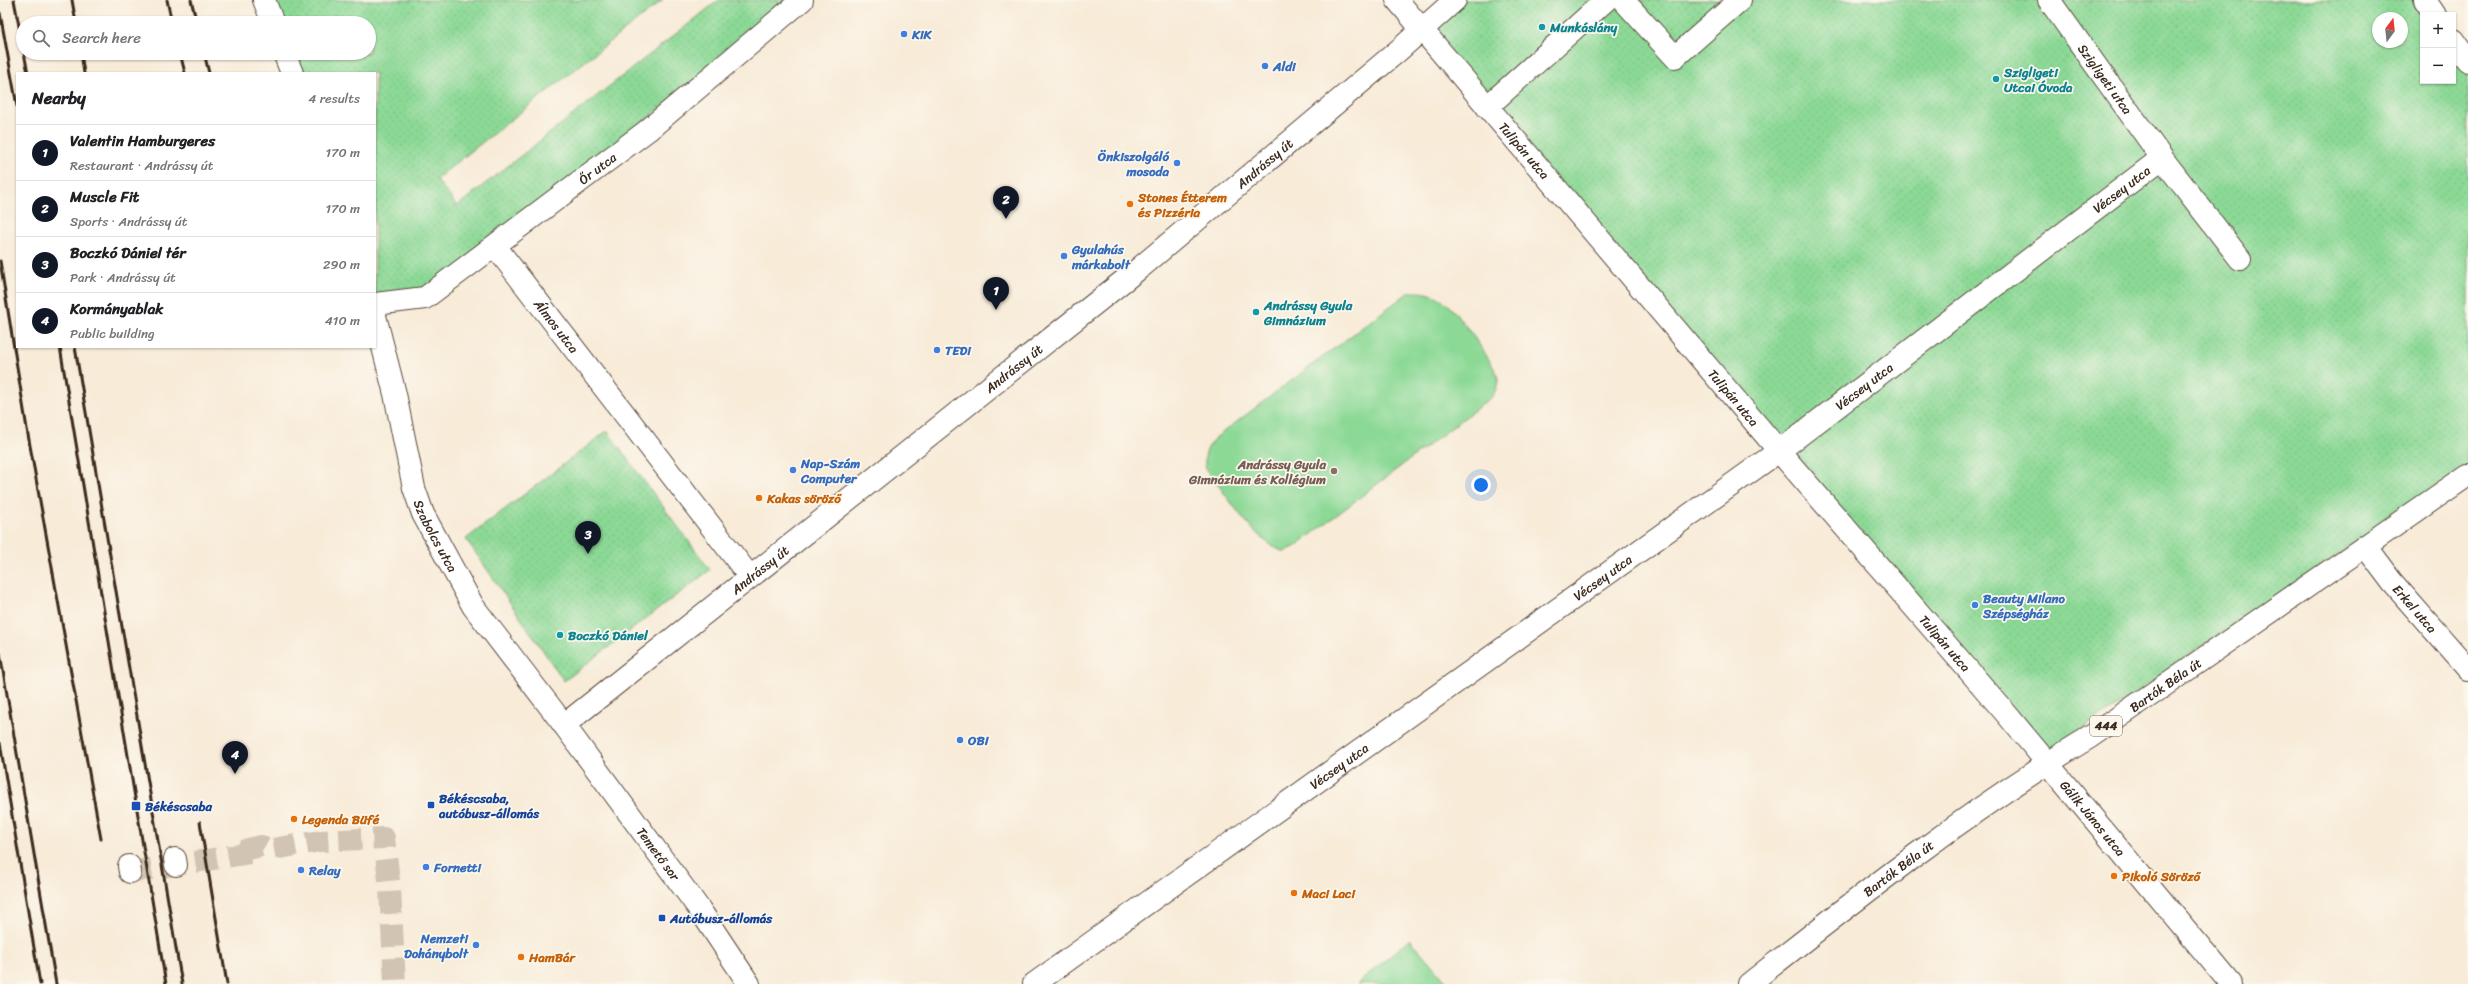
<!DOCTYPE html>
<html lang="en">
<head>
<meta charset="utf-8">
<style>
  :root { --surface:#fff; --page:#f2f2f2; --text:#202124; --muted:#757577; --line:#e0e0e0; --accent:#111827 }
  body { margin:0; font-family:Sriracha,sans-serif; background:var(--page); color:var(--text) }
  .controls { position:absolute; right:12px; top:12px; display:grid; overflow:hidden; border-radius:0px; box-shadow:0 1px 3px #0004 }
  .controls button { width:36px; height:36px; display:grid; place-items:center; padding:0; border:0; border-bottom:1px solid var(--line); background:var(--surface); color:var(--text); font:20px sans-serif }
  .compass { position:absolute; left:2372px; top:12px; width:36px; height:36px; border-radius:50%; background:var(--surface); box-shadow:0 1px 3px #0004; rotate:15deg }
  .you { position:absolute; left:1481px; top:485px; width:14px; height:14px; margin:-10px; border:3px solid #fff; border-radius:50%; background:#1a73e8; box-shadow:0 0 0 6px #1a73e833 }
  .badge { display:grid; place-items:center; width:26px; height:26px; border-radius:50%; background:var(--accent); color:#fff; font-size:13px; font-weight:700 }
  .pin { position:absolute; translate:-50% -33px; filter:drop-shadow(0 1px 2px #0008) }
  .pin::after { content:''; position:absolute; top:21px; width:14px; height:12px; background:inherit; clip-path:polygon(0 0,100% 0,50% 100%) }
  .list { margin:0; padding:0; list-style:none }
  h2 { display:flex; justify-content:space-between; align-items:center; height:52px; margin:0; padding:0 16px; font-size:17px }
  h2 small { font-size:13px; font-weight:400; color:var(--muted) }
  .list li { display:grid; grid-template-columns:26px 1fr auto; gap:12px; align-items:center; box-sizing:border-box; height:56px; padding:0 16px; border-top:1px solid var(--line) }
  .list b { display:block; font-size:15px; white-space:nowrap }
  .list p { margin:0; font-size:13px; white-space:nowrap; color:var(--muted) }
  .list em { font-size:13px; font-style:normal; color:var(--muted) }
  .icon { flex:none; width:22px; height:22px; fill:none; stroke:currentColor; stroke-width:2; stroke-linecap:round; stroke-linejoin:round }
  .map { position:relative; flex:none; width:2468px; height:984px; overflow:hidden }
  .search { position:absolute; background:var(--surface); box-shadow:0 1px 3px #0004; left:16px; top:16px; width:360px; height:44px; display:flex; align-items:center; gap:10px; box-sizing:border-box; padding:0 14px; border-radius:22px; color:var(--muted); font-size:15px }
  .panel { position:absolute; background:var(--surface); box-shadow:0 1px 3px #0004; left:16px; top:72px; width:360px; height:276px; border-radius:0px }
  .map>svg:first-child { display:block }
  .grass { fill:#8cd996; stroke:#64825a }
  .park { fill:url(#park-dots); stroke:#64825a; fill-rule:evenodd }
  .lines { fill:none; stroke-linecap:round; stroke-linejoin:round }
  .minor-tunnel { stroke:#d2c4b3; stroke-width:22; stroke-dasharray:22 11; stroke-linecap:butt }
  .minor-casing { stroke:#57473a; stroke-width:24 }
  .major-casing { stroke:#57473a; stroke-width:24 }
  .minor { stroke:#fff; stroke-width:22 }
  .major { stroke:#fff; stroke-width:22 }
  .rail { stroke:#3b2a1e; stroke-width:3 }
  .culture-dot { fill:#0f9aa8; stroke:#fbf7ec; stroke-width:1.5 }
  .shop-dot { fill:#3f7fe0; stroke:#fbf7ec; stroke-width:1.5 }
  .food-dot { fill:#e8710a; stroke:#fbf7ec; stroke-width:1.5 }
  .education-dot { fill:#8d6e63; stroke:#fbf7ec; stroke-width:1.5 }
  .transit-dot { fill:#1a4fb4; stroke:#fbf7ec; stroke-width:1.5 }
  .labels { text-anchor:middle; stroke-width:3.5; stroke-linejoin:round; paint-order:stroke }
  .shield { fill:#fbf7ec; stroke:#75685c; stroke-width:1 }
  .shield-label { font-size:12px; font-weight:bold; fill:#3b2a1e }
  .culture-label { font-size:13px; font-weight:bold; fill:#0d838f; stroke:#fbf7ec; text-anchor:start }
  .shop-label { font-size:13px; font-weight:bold; fill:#366cbe; stroke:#fbf7ec; text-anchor:start }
  .street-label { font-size:13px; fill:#3b2a1e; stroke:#fbf7ec }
  .food-label { font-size:13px; font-weight:bold; fill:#c56008; stroke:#fbf7ec; text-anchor:start }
  .education-label { font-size:13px; font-weight:bold; fill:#785e54; stroke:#fbf7ec; text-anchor:end }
  .transit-label { font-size:13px; font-weight:bold; fill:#164399; stroke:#fbf7ec; text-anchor:start }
</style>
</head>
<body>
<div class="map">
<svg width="2468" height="984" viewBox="0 0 2468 984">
  <defs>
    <pattern id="park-dots" width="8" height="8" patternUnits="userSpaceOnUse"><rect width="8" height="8" fill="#8cd996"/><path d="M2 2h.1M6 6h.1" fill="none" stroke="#7aba81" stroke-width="1.8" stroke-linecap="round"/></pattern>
  </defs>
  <rect width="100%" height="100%" fill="#fbf7ec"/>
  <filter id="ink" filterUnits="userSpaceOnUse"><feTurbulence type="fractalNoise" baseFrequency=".025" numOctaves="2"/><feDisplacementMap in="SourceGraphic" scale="8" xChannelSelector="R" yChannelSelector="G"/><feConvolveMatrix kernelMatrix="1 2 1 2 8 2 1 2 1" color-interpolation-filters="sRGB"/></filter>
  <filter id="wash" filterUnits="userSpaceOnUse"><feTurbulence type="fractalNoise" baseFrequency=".012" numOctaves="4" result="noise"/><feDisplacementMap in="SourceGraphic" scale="16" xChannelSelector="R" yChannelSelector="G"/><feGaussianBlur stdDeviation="0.9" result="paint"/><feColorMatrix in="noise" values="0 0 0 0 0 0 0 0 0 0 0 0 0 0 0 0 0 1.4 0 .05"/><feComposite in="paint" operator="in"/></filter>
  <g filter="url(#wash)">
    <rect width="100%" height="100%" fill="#f8ebd8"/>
    <!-- grass -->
    <g class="grass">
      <path d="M1409 292C1420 292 1431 292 1441 299 1454 307 1495 364 1498 378 1499 383 1495 391 1493 396L1296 546 1284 552C1250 538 1230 497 1206 470 1203 457 1206 449 1214 439Z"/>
      <polygon points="1410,939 1448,984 1357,984"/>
    </g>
    <!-- park -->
    <g class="park">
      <polygon points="267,0 663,0 436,179 457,206 719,0 798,0 424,295 375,301 375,73 295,73 287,53 369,53 369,23 276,23"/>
      <path d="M1459 0H2420L2423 15V81H2453V47L2468 68V465L2045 755 1427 30ZM2378 18H2402V42H2378Z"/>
      <polygon points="607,431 710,570 564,681 466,539"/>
    </g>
  </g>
  <g filter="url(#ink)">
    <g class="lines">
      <!-- minor-tunnel -->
      <g class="minor-tunnel">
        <polyline points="246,854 248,849 261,846 267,850 321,841 384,838 390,889 395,984"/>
        <polyline points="130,872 251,853"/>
      </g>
      <!-- minor casing -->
      <g class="minor-casing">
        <g id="minor">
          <polyline points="264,0 273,23"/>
          <path id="s1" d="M1397 0 1779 451 2009 717 2231 984"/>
          <polyline points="1623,0 1675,57 1740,0"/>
          <path id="s2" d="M2049 0 2162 158 2240 259"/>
          <polyline points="2425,0 2435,15"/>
          <polyline points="2453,40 2468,61"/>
          <polyline points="284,53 292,73"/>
          <polyline points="1487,107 1606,0"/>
          <path id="s3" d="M495 246 750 577"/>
          <path id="s4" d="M375 304 425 298 648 130 802 0"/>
          <path id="s5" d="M375 316 395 394 414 488 423 514 473 606 564 725 700 910 749 984"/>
          <path id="s6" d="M2365 546 2392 582 2468 669"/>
          <path id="s7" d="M564 725 1141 267 1399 50 1455 0"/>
          <polyline points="175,859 176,865"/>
          <polyline points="129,866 130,872"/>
          <path id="s8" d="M1034 984 1779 451 2162 158"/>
        </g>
      </g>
      <!-- major casing -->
      <g class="major-casing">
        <g id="major">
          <path id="s9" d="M1749 984C1859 897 1970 809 2090 737L2468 475"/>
        </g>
      </g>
      <!-- minor -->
      <use href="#minor" class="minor"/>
      <!-- major -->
      <use href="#major" class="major"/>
      <!-- rail -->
      <g class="rail">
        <polyline points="14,0 23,47"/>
        <polyline points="72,0 76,23"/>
        <polyline points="167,0 172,23"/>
        <polyline points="191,0 197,23"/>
        <polyline points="0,13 17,106"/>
        <polyline points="24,53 28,73"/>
        <polyline points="81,53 84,73"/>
        <polyline points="180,53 185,73"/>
        <polyline points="204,53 209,73"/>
        <polyline points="0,261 27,429 101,839"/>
        <polyline points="60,347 166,984"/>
        <polyline points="75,347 182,984"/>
        <polyline points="0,653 56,984"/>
        <polyline points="0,743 40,984"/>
        <polyline points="200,822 227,984"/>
      </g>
    </g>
  </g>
  <!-- markers -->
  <g class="culture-dot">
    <circle cx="1542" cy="27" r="4"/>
    <circle cx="1996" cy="79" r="4"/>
    <circle cx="1256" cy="312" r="4"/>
    <circle cx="560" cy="635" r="4"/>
  </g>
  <g class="shop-dot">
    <circle cx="904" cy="34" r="4"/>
    <circle cx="1265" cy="66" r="4"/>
    <circle cx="1177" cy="163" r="4"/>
    <circle cx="1064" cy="256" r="4"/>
    <circle cx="937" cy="350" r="4"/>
    <circle cx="793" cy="470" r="4"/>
    <circle cx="1975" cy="605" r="4"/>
    <circle cx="960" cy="740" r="4"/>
    <circle cx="426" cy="867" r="4"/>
    <circle cx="301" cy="870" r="4"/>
    <circle cx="476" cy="945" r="4"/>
  </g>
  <g class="food-dot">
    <circle cx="1130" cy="204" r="4"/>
    <circle cx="759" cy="498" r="4"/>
    <circle cx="294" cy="819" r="4"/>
    <circle cx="2114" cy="876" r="4"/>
    <circle cx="1294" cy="893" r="4"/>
    <circle cx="521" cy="957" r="4"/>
  </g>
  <circle class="education-dot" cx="1334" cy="471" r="4"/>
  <g class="transit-dot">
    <rect x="427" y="801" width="8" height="8" rx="2"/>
    <rect x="131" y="801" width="10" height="10" rx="2"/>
    <rect x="658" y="914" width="8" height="8" rx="2"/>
  </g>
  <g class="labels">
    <!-- shield labels -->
    <rect class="shield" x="2090" y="716" width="32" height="20" rx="3"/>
    <g class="shield-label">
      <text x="2106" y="730">444</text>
    </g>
    <!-- culture labels -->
    <g class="culture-label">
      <text x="1550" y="32">Munkáslány</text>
      <text x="2004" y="77">Szigligeti<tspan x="2004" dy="15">Utcai Óvoda</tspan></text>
      <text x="1264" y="310">Andrássy Gyula<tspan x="1264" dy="15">Gimnázium</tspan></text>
      <text x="568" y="640">Boczkó Dániel</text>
    </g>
    <!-- shop labels -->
    <g class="shop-label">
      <text x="912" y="39">KiK</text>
      <text x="1273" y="71">Aldi</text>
      <text x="1169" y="161" text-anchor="end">Önkiszolgáló<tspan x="1169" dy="15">mosoda</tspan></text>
      <text x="1072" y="254">Gyulahús<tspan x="1072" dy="15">márkabolt</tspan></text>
      <text x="945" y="355">TEDi</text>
      <text x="801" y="468">Nap-Szám<tspan x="801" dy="15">Computer</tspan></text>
      <text x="1983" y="603">Beauty Milano<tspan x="1983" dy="15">Szépségház</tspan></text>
      <text x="968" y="745">OBI</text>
      <text x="434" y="872">Fornetti</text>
      <text x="309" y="875">Relay</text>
      <text x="468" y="943" text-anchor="end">Nemzeti<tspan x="468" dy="15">Dohánybolt</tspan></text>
    </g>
    <!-- street labels -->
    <g class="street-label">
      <text dy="5" stroke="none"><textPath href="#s2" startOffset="97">Szigligeti utca</textPath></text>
      <text dy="5" stroke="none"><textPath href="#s1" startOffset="197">Tulipán utca</textPath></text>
      <text dy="5" stroke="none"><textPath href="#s7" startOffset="898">Andrássy út</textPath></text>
      <text dy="5" stroke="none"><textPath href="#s4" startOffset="266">Őr utca</textPath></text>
      <text dy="5" stroke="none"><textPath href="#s8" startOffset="1347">Vécsey utca</textPath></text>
      <text dy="5" stroke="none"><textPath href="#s3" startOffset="101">Álmos utca</textPath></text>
      <text dy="5" stroke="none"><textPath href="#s7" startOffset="574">Andrássy út</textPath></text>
      <text dy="5" stroke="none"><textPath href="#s8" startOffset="1023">Vécsey utca</textPath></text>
      <text dy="5" stroke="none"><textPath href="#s1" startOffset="521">Tulipán utca</textPath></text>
      <text dy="5" stroke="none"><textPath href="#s5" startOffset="229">Szabolcs utca</textPath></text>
      <text dy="5" stroke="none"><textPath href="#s7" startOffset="250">Andrássy út</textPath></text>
      <text dy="5" stroke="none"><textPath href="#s8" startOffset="699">Vécsey utca</textPath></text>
      <text dy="5" stroke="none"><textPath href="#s6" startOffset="80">Erkel utca</textPath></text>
      <text dy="5" stroke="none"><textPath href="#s1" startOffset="845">Tulipán utca</textPath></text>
      <text dy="5" stroke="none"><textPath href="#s9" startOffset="513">Bartók Béla út</textPath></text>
      <text dy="5" stroke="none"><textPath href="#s8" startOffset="375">Vécsey utca</textPath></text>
      <text dy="5" stroke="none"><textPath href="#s1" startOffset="1074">Gálik János utca</textPath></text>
      <text dy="5" stroke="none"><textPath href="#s5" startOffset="618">Temető sor</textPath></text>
      <text dy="5" stroke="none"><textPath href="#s9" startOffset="189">Bartók Béla út</textPath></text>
    </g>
    <!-- food labels -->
    <g class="food-label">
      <text x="1138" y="202">Stones Étterem<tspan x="1138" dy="15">és Pizzéria</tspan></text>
      <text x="767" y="503">Kakas söröző</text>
      <text x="302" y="824">Legenda Büfé</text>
      <text x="2122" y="881">Pikoló Söröző</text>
      <text x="1302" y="898">Maci Laci</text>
      <text x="529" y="962">HamBár</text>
    </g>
    <!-- education labels -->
    <g class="education-label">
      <text x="1326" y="469">Andrássy Gyula<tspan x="1326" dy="15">Gimnázium és Kollégium</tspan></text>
    </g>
    <!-- transit labels -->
    <g class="transit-label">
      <text x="439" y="803">Békéscsaba,<tspan x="439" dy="15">autóbusz-állomás</tspan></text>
      <text x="145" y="811">Békéscsaba</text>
      <text x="670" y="923">Autóbusz-állomás</text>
    </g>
  </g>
</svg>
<div class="controls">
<button>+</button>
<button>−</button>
</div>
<svg class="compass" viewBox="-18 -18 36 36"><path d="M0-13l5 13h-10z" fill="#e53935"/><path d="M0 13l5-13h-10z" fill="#757577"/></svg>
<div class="you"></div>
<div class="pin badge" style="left:996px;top:310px">1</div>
<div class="pin badge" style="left:1006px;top:219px">2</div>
<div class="pin badge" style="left:588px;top:554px">3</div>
<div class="pin badge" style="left:235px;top:774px">4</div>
<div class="search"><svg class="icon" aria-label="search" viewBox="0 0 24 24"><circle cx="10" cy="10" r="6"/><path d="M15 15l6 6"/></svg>Search here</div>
<section class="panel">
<h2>Nearby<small>4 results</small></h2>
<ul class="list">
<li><span class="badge">1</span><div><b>Valentin Hamburgeres</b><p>Restaurant · Andrássy út</p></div><em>170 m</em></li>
<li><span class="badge">2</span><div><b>Muscle Fit</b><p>Sports · Andrássy út</p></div><em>170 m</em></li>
<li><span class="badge">3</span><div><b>Boczkó Dániel tér</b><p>Park · Andrássy út</p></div><em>290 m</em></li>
<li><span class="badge">4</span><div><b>Kormányablak</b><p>Public building</p></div><em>410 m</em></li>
</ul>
</section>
</div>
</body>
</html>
